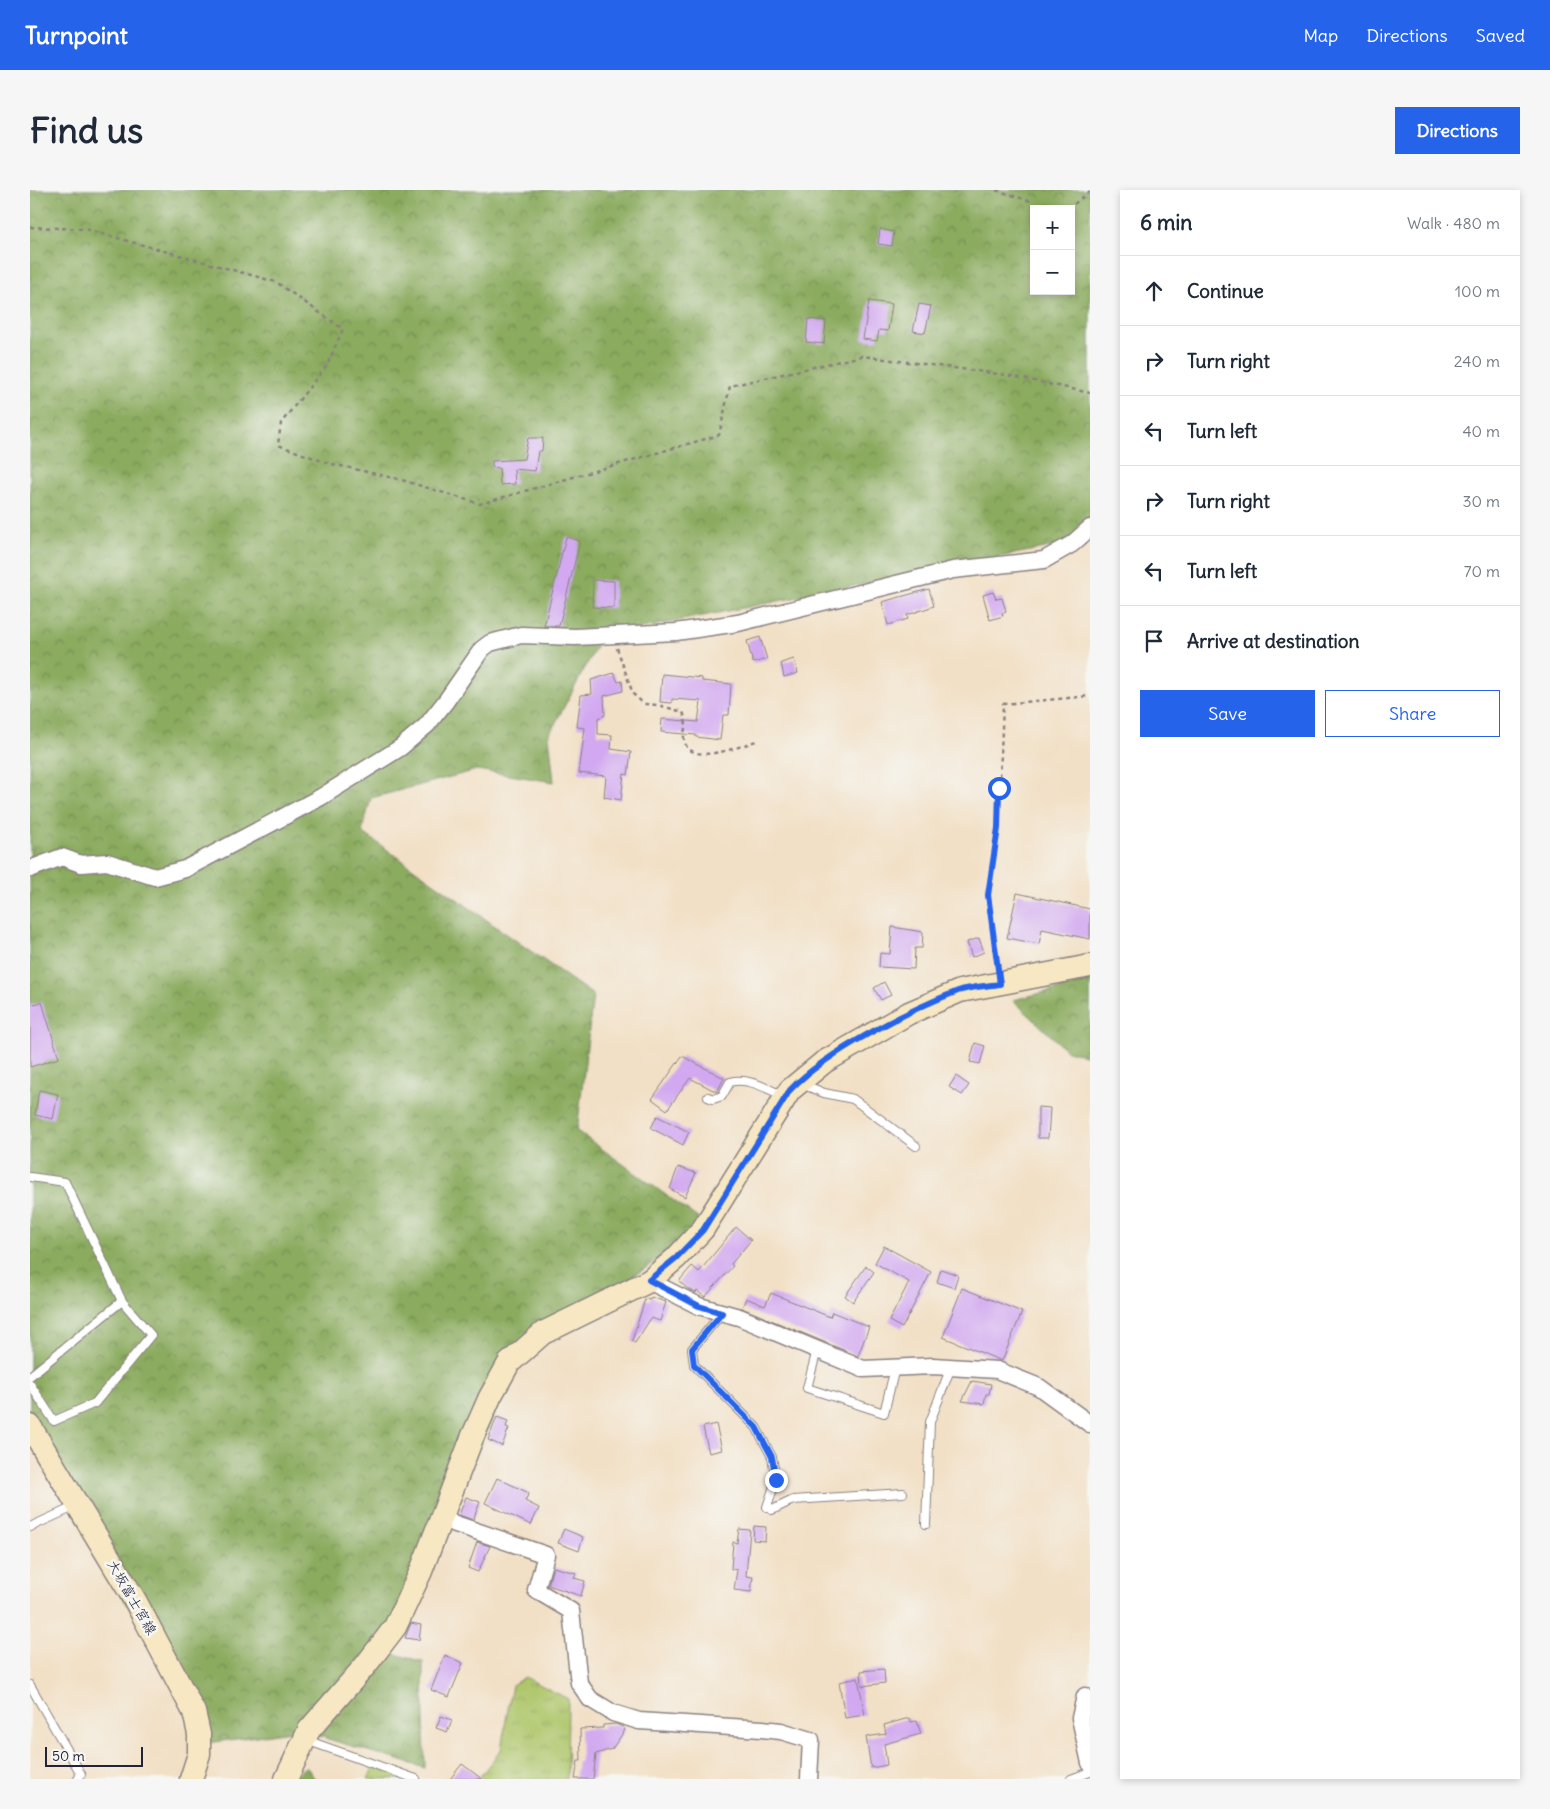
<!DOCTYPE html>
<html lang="en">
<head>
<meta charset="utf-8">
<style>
  :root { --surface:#fff; --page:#f6f6f7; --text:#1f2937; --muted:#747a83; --line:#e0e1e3; --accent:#2563eb }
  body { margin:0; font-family:Delius,"Klee One",sans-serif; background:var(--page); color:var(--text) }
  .controls { position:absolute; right:15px; top:15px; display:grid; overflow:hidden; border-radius:0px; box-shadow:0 2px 8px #0003 }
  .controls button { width:45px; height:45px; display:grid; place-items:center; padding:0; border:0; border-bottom:1px solid var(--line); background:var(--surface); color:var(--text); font:25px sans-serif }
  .scale { position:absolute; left:15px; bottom:12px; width:98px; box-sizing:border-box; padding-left:5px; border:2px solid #22223b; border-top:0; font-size:14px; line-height:18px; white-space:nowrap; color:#22223b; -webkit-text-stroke:4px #f6f6f2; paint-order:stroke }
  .stop { position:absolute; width:15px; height:15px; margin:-11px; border:4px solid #2563eb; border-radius:50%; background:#fff }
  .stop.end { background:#2563eb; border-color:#fff; box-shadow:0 1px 5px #0008 }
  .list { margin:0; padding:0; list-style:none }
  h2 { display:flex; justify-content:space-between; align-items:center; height:65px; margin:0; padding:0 20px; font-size:21px }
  h2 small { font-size:16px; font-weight:400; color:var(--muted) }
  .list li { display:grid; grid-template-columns:32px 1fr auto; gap:15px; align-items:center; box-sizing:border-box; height:70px; padding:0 20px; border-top:1px solid var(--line) }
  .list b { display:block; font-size:19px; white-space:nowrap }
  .list em { font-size:16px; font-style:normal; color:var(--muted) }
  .actions { display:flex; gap:10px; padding:15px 20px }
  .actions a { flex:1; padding:11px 0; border:1px solid var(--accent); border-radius:0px; text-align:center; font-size:18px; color:var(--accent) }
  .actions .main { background:var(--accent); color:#fff }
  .icon { flex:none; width:28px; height:28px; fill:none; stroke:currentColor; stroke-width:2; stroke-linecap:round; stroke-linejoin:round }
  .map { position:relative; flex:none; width:1060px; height:1589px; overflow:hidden; border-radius:0px }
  header { display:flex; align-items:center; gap:30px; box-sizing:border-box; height:70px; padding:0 25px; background:var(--accent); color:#fff }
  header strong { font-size:24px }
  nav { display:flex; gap:28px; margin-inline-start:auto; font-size:18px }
  .intro { display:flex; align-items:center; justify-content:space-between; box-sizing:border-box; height:120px; padding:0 30px }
  h1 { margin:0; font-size:35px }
  .button { padding:12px 22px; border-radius:0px; background:var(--accent); color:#fff; font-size:18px; font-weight:700 }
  main { display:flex; gap:30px; padding:0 30px }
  aside { flex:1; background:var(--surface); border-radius:0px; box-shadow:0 2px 8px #0003 }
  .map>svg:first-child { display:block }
  .grass { fill:url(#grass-tufts); stroke:#687453 }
  .forest { fill:url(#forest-crowns); stroke:#56664d; fill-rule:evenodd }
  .building { fill:#d2a9f0 }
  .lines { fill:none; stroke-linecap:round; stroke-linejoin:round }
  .lane-casing { stroke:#8a8180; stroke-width:10 }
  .street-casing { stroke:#8a8180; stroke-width:19 }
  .secondary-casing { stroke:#8a8180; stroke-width:25 }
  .path { stroke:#8a8180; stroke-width:2.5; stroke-dasharray:4 4; stroke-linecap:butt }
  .lane { stroke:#fff; stroke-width:8 }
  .street { stroke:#fff; stroke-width:16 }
  .secondary { stroke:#f7e8c3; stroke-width:22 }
  .route { stroke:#2563eb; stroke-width:6 }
  .labels { text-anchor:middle; stroke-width:5; stroke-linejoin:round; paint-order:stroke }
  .street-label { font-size:14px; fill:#22223b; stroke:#f6f6f2 }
</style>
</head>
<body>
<header>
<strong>Turnpoint</strong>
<nav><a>Map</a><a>Directions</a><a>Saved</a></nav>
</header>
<div class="intro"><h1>Find us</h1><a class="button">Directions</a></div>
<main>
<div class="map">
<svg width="1060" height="1589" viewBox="0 0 1060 1589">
  <defs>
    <pattern id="grass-tufts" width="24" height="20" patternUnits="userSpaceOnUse" patternTransform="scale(1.25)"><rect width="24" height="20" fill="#afc66b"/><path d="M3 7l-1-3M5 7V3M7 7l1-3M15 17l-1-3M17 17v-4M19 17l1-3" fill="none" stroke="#96aa5e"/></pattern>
    <pattern id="forest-crowns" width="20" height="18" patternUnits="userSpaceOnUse" patternTransform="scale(1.25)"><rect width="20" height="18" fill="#8bab5f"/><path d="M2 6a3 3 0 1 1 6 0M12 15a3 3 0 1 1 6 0" fill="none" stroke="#718b50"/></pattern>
  </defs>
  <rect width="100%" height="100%" fill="#f6f6f2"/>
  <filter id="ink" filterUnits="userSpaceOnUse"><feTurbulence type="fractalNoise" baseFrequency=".02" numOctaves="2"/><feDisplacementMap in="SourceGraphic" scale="10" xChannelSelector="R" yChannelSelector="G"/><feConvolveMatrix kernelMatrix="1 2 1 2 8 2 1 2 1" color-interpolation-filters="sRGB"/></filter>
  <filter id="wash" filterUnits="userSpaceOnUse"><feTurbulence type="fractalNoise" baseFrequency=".0096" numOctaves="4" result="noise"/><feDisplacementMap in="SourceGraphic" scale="20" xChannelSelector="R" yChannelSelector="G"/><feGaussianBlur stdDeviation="1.12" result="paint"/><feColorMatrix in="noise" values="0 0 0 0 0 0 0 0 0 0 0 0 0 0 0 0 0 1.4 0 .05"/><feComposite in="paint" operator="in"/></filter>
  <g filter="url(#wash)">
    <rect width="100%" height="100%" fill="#f2e0c6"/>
    <!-- grass -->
    <g class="grass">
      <polygon points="495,1487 538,1509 537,1589 448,1589 471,1560 482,1495"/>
      <polygon points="345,1575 384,1589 338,1589"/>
    </g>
    <!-- forest -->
    <g class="forest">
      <path d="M0 0H1060V349L572 446 519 545 524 592 447 580 341 608 332 642 563 805 547 941 676 1034 633 1067 498 1153 387 1388 349 1459 393 1472 395 1578 268 1540 178 1553 0 1248ZM1004 19H1041V101H1004Z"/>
      <polygon points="1060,791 1060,866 1037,861 983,810"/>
      <polygon points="276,1576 285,1589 263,1589 264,1587"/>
    </g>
    <g id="blocks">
      <!-- building -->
      <g class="building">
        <polygon points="850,39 864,42 862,56 848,54"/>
        <polygon points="839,111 862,114 858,141 849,140 847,151 833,149"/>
        <polygon points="889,114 901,116 895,143 883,141"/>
        <polygon points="778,129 796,131 794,154 776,152"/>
        <polygon points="498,248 513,248 512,261 508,261 505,281 484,279 485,294 470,295 469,278 462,277 462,271 494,269"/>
        <polygon points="536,347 550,351 529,436 514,436"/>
        <polygon points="563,390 584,391 584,418 562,417"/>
        <polygon points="899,399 904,416 877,425 878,429 858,435 852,412"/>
        <polygon points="963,402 966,409 972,408 976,421 972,423 973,426 960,430 953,405"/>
        <polygon points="730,447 737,469 723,473 717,451"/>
        <polygon points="764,469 768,483 754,487 751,473"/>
        <polygon points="584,483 588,492 592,491 593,501 574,506 575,525 568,528 568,544 582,545 581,559 601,562 598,585 594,584 591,610 574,607 576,586 549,583 555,538 547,537 551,505 562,504 561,490"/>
        <polygon points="632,484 672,488 672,491 701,494 699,525 693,525 690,550 666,547 666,545 631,542 632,529 668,532 671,511 642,509 642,513 630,512"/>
        <polygon points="987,703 1060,719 1060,749 1012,739 1009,754 977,748"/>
        <polygon points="862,737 893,742 892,758 885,758 884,779 849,777 850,763 860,764"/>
        <polygon points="949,748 954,762 942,767 937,752"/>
        <polygon points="854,792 861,805 851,810 844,798"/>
        <polygon points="12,812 29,868 0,877 0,815"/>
        <polygon points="945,853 955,856 950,874 940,872"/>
        <polygon points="652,866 694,888 687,902 660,888 637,920 622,909"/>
        <polygon points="926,886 939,895 932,905 919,897"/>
        <polygon points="9,900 28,904 23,929 5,925"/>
        <polygon points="1008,917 1020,918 1018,948 1008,948"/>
        <polygon points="627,926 659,942 653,955 621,938"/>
        <polygon points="648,977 666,983 655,1007 640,999"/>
        <polygon points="706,1037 721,1050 701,1074 703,1076 675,1107 667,1101 666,1103 658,1099 649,1091 662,1076 669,1082"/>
        <polygon points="854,1056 901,1082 872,1138 859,1131 879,1092 845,1073"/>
        <polygon points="836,1076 844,1082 823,1112 815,1106"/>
        <polygon points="911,1079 928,1085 924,1098 907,1092"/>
        <polygon points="932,1098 992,1122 972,1171 913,1147"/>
        <polygon points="741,1103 800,1127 802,1122 839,1137 828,1166 712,1118 716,1108 735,1116"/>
        <polygon points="621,1107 636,1112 630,1131 621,1128 605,1153 602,1151 615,1109 620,1110"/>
        <polygon points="942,1191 961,1194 959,1204 956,1204 954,1214 932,1211"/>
        <polygon points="467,1227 478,1231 476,1237 479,1238 472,1256 458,1250"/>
        <polygon points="686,1234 692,1260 679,1263 673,1237"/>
        <polygon points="467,1288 499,1303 495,1311 509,1318 501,1335 455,1313"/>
        <polygon points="436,1307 450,1312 443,1330 429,1325"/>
        <polygon points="724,1336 736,1337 735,1351 723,1350"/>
        <polygon points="534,1339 553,1347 549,1361 528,1353"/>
        <polygon points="709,1339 720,1340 716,1386 723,1387 721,1402 704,1400 707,1380 701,1379 703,1352 707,1353"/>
        <polygon points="447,1352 460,1356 448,1382 438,1378"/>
        <polygon points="523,1377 546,1383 544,1388 555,1391 551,1406 518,1395"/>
        <polygon points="381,1433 391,1435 389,1450 375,1448"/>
        <polygon points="415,1465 433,1473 419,1507 401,1500"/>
        <polygon points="854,1479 855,1493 832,1496 831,1481"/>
        <polygon points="828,1488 835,1525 815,1528 809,1492"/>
        <polygon points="411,1526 422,1530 417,1542 406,1538"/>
        <polygon points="879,1528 881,1532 887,1531 891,1544 854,1554 857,1575 841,1578 836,1547 856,1544 854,1535"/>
        <polygon points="586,1534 593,1537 595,1540 582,1559 566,1564 563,1589 545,1589 548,1571 551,1571 550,1539 573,1538 573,1535"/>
        <polygon points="432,1574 452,1589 420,1589"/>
      </g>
    </g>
  </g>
  <g filter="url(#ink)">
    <use href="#blocks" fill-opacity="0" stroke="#8a8180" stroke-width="1"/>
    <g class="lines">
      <!-- lane casing -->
      <g class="lane-casing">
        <g id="lane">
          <polyline points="772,894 794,903 823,909 886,956"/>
          <path d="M678 907 683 909 692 906 700 892C718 887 738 899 754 906"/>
          <polyline points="0,987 35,992 92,1111 0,1186"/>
          <polyline points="692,1123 662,1159 664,1175 726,1237 742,1267 746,1290 737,1317 742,1320 763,1310 873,1303"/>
          <polyline points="787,1160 777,1198 854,1223 865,1178"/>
          <polyline points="0,1194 24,1231 65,1213 121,1145 92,1111"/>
          <polyline points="896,1334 900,1232 921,1177"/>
          <polyline points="0,1337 46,1316"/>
          <polyline points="0,1495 51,1584 48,1589"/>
          <polyline points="276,1550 386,1589"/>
          <polyline points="1041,1589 1060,1582"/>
        </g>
      </g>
      <!-- street casing -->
      <g class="street-casing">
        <g id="street">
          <polyline points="0,679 32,667 51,674 77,672 125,687 155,679 291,607 370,558 397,535 416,511 452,459 460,453 491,445 545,447 646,442 708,433 923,380 1014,370 1042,354 1060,338"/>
          <polyline points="619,1091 669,1116 709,1127 833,1179 903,1176 967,1180 1009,1197 1060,1234"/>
          <polyline points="411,1329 516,1365 506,1400 541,1421 549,1493 560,1509 583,1523 609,1531 732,1539 751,1541 781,1550 779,1589"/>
          <polyline points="1055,1506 1050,1528 1060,1573"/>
        </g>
      </g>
      <!-- secondary casing -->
      <g class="secondary-casing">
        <g id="secondary">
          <polyline points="0,1236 106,1412 164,1522 169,1544 169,1564 161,1589"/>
          <polyline points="256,1589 279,1540 335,1476 365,1437 391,1381 442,1248 460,1207 479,1173 513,1143 619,1091 646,1068 673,1039 760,900 794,872 879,823 930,801 1060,776"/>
        </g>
      </g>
      <!-- path -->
      <g class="path">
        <polyline points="966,0 1000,11 1007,19"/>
        <polyline points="1038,19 1060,1"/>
        <polyline points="0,37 55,39 246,92 313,139 297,175 251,233 248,255 298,273 372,290 450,314 689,245 700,196 832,166 977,185 1060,203"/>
        <path d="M587 458 603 504 614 514 628 515 653 522C659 538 653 537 654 549 658 579 713 555 729 550"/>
        <polyline points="968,777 958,705 968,638 973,514 1060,506"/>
      </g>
      <!-- lane -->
      <use href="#lane" class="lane"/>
      <!-- street -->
      <use href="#street" class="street"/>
      <!-- secondary -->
      <use href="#secondary" class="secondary"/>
    </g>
  </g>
  <g class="lines" filter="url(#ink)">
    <!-- route -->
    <path class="route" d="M746 1290 742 1267 726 1237 664 1175 662 1159 692 1123 669 1116 619 1090 646 1068 673 1040 760 900C796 862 879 820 928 801 941 797 957 796 970 794L958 705 968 638 969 598"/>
  </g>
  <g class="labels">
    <!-- street labels -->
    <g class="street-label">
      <text transform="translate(102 1407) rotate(60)" y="5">大坂富士宮線</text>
    </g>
  </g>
</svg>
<div class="controls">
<button>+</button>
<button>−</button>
</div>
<div class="scale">50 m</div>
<div class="stop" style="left:969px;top:598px"></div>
<div class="stop end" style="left:746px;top:1290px"></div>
</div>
<aside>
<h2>6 min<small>Walk · 480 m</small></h2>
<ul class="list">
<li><svg class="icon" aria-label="ahead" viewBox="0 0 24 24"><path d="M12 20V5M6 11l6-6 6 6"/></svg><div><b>Continue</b></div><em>100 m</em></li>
<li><svg class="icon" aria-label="right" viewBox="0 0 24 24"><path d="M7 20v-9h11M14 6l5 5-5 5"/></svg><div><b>Turn right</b></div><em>240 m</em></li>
<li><svg class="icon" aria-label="left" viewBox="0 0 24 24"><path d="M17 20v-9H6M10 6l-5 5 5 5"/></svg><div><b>Turn left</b></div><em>40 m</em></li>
<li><svg class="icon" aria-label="right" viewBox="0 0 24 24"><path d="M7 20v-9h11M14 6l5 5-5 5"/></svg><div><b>Turn right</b></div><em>30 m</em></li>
<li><svg class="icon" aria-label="left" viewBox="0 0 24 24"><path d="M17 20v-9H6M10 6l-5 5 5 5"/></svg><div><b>Turn left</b></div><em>70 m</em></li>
<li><svg class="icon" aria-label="arrive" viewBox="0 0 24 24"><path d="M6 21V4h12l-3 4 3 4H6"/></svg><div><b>Arrive at destination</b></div></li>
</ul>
<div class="actions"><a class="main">Save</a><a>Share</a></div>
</aside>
</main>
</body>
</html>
